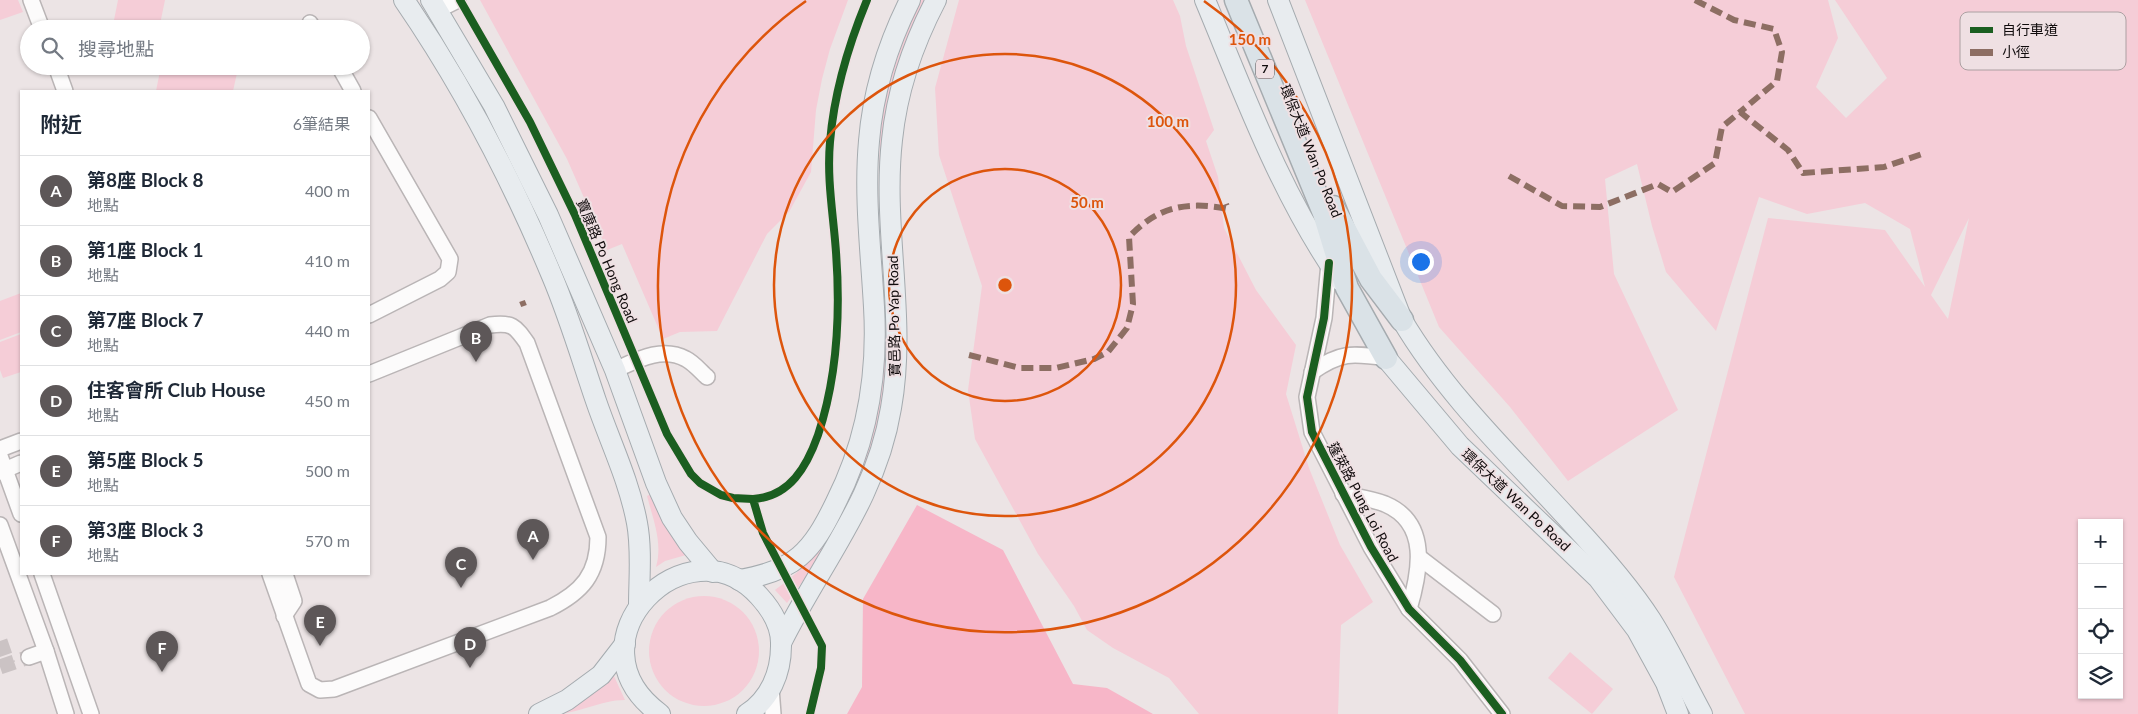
<!DOCTYPE html>
<html lang="zh-TW">
<head>
<meta charset="utf-8">
<style>
  :root { --surface:#fff; --page:#f2f2f3; --text:#1f2937; --muted:#747a83; --line:#e0e1e3; --accent:#5d5758 }
  body { margin:0; font-family:Lato,"Noto Sans TC",sans-serif; background:var(--page); color:var(--text) }
  .controls { position:absolute; right:15px; bottom:15px; display:grid; overflow:hidden; border-radius:0px; box-shadow:0 1px 4px #0004 }
  .controls button { width:45px; height:45px; display:grid; place-items:center; padding:0; border:0; border-bottom:1px solid var(--line); background:var(--surface); color:var(--text); font:25px sans-serif }
  .you { position:absolute; left:1420px; top:261px; width:18px; height:18px; margin:-12px; border:4px solid #fff; border-radius:50%; background:#1a73e8; box-shadow:0 0 0 8px #1a73e833 }
  .badge { display:grid; place-items:center; width:32px; height:32px; border-radius:50%; background:var(--accent); color:#fff; font-size:16px; font-weight:700 }
  .pin { position:absolute; translate:-50% -41px; filter:drop-shadow(0 1px 2px #0008) }
  .pin::after { content:''; position:absolute; top:26px; width:18px; height:15px; background:inherit; clip-path:polygon(0 0,100% 0,50% 100%) }
  .list { margin:0; padding:0; list-style:none }
  h2 { display:flex; justify-content:space-between; align-items:center; height:65px; margin:0; padding:0 20px; font-size:21px }
  h2 small { font-size:16px; font-weight:400; color:var(--muted) }
  .list li { display:grid; grid-template-columns:32px 1fr auto; gap:15px; align-items:center; box-sizing:border-box; height:70px; padding:0 20px; border-top:1px solid var(--line) }
  .list b { display:block; font-size:19px; white-space:nowrap }
  .list p { margin:0; font-size:16px; white-space:nowrap; color:var(--muted) }
  .list em { font-size:16px; font-style:normal; color:var(--muted) }
  .icon { flex:none; width:28px; height:28px; fill:none; stroke:currentColor; stroke-width:2; stroke-linecap:round; stroke-linejoin:round }
  .map { position:relative; flex:none; width:2138px; height:714px; overflow:hidden }
  .search { position:absolute; background:var(--surface); box-shadow:0 1px 4px #0004; left:20px; top:20px; width:350px; height:55px; display:flex; align-items:center; gap:12px; box-sizing:border-box; padding:0 18px; border-radius:28px; color:var(--muted); font-size:19px }
  .panel { position:absolute; background:var(--surface); box-shadow:0 1px 4px #0004; left:20px; top:90px; width:350px; height:485px; border-radius:0px }
  .map>svg:first-child { display:block }
  .green { fill:#f5cdd7; fill-rule:evenodd }
  .water { fill:#f7b6c8 }
  .lines { fill:none; stroke-linecap:round; stroke-linejoin:round }
  .minor-tunnel { stroke:#cbc3c4; stroke-width:15; stroke-dasharray:15 8; stroke-linecap:butt }
  .minor-casing { stroke:#bab5b6; stroke-width:18 }
  .major-casing { stroke:#a5abaf; stroke-width:22 }
  .highway-casing { stroke:#a5abaf; stroke-width:25 }
  .minor { stroke:#fcfbfb; stroke-width:15 }
  .major { stroke:#e8ecef; stroke-width:20 }
  .highway { stroke:#dae2e7; stroke-width:22 }
  .quiet { stroke:#8d6e63; stroke-width:6; stroke-dasharray:12 6; stroke-linecap:butt }
  .cycleway-casing { stroke:#efe0e3; stroke-width:11 }
  .cycleway { stroke:#1b5e20; stroke-width:8 }
  .ring { fill:none; stroke:#dd550c; stroke-width:2.5 }
  .labels { text-anchor:middle; stroke-width:4; stroke-linejoin:round; paint-order:stroke }
  .shield { fill:#efe0e3; stroke:#534b4c; stroke-width:1 }
  .shield-label { font-size:12px; font-weight:bold; fill:#100b0c }
  .street-label { font-size:14px; fill:#100b0c; stroke:#efe0e3 }
  .key { fill:#efe0e3; stroke:#aca0a2; stroke-width:1 }
  .key-label { font-size:14px; fill:#100b0c }
  .centre { fill:#dd550c; stroke:#efe0e3; stroke-width:2.5 }
  .ring-label { font-size:15px; text-anchor:middle; font-weight:bold; fill:#dd550c; stroke:#efe0e3; stroke-width:4; stroke-linejoin:round; paint-order:stroke }
</style>
</head>
<body>
<div class="map">
<svg width="2138" height="714" viewBox="0 0 2138 714">
  <rect width="100%" height="100%" fill="#ece4e5"/>
  <!-- green -->
  <g class="green">
    <polygon points="0,0 18,0 23,12 0,20"/>
    <polygon points="118,0 165,0 159,29 114,20"/>
    <polygon points="480,0 848,0 830,49 822,79 816,110 811,172 789,212 767,234 717,331 680,332 663,339 622,244 607,250 567,159"/>
    <path d="M921 0H927L906 47 890 283 886 397 866 471 817 561 787 603 775 590C821 557 825 538 846 487 856 462 873 432 878 406 896 319 876 229 880 141 883 91 901 45 921 0Z"/>
    <polygon points="959,0 1173,0 1180,16 1186,46 1214,130 1206,141 1218,177 1224,228 1256,290 1296,345 1286,394 1309,468 1340,545 1373,602 1341,625 1338,714 1199,714 1169,678 1113,648 1087,630 1074,606 1038,554 975,439 968,390 982,286 939,155 935,88"/>
    <path d="M1305 0H1828L1838 38 1816 87 1846 118 1887 78 1835 0H2138V714H1745L1674 577 1768 218 1885 230 1925 287 1910 229 1865 203 1807 214 1759 197 1716 331 1666 272 1652 226 1637 164 1605 179 1614 274 1678 410 1568 481 1510 407 1439 327ZM1969 218 1948 319 1931 295ZM2082 523H2119V695H2082Z"/>
    <polygon points="161,66 202,66 237,73 233,91 156,91"/>
    <polygon points="21,293 21,332 0,340 0,301"/>
    <polygon points="21,334 21,372 3,378 0,370 0,342"/>
    <path d="M651 494 686 555 665 561 656 567C663 543 653 519 647 496Z"/>
    <circle cx="704" cy="651" r="55"/>
    <polygon points="1570,652 1613,689 1592,714 1548,678"/>
    <path d="M613 674 625 700C600 700 579 714 554 714Z"/>
  </g>
  <!-- water -->
  <polygon class="water" points="917,505 1003,550 1073,684 1107,688 1153,714 847,714 862,687 863,599"/>
  <g class="lines">
    <!-- minor-tunnel -->
    <g class="minor-tunnel">
      <polyline points="0,641 8,664"/>
      <polyline points="0,667 29,657"/>
    </g>
    <!-- minor casing -->
    <g class="minor-casing">
      <g id="minor">
        <polyline points="31,0 42,29"/>
        <polyline points="438,10 458,0"/>
        <polyline points="310,23 313,29"/>
        <polyline points="56,66 65,91"/>
        <polyline points="339,66 353,91"/>
        <polyline points="369,118 450,259 448,272 440,279 369,315"/>
        <polyline points="1329,263 1324,318 1307,397 1312,432 1371,547 1409,609 1460,660 1502,714"/>
        <path d="M615 370C637 360 662 346 686 359 694 363 701 372 707 377"/>
        <path d="M1312 372C1340 352 1352 353 1386 358"/>
        <polyline points="0,449 21,441"/>
        <polyline points="0,456 21,514"/>
        <polyline points="0,472 21,463"/>
        <path d="M1343 494C1357 497 1372 499 1385 504 1430 523 1420 572 1409 609"/>
        <polyline points="0,525 46,651 66,714"/>
        <polyline points="1420,558 1493,614"/>
        <polyline points="42,574 91,714"/>
        <path d="M270 574 309 684 320 690 334 689 550 608C582 592 598 574 598 537L527 343C515 326 512 322 490 325L369 374"/>
        <polyline points="284,616 294,601 285,574"/>
        <polyline points="29,657 46,651"/>
        <polyline points="771,688 773,714"/>
      </g>
    </g>
    <!-- major casing -->
    <g class="major-casing">
      <g id="major">
        <path d="M404 0C463 86 512 180 552 276 569 316 582 360 596 401 610 442 629 480 637 523 642 549 639 579 639 606"/>
        <polyline points="431,0 494,106 548,215 615,370 656,483 672,518 688,542 713,572"/>
        <path d="M1205 0C1245 96 1281 195 1341 281"/>
        <path d="M1278 0 1402 320C1447 396 1513 458 1572 523 1598 551 1631 589 1651 620 1670 650 1685 683 1702 714"/>
        <polyline points="1386,358 1460,446 1598,578 1637,630 1666,683 1678,714"/>
        <path d="M739 580C795 571 812 552 836 502 867 441 878 375 874 307 871 252 864 196 869 141 873 91 888 44 910 0"/>
        <path d="M781 643C821 562 876 500 891 408 907 319 882 229 892 140 897 90 913 44 936 0"/>
        <polyline points="539,714 567,700 601,675 625,644"/>
        <path d="M660 714C562 642 688 517 759 596 771 609 782 627 781 646 781 673 770 699 747 714"/>
      </g>
    </g>
    <!-- highway casing -->
    <g class="highway-casing">
      <g id="highway">
        <polyline points="1236,0 1324,213 1347,288 1386,358"/>
        <polyline points="1333,207 1371,279 1402,320"/>
      </g>
    </g>
    <!-- minor -->
    <use href="#minor" class="minor"/>
    <!-- major -->
    <use href="#major" class="major"/>
    <!-- highway -->
    <use href="#highway" class="highway"/>
    <!-- quiet -->
    <g class="quiet">
      <polyline points="1695,0 1734,20 1774,29 1782,52 1777,81 1740,112"/>
      <polyline points="1509,176 1562,206 1600,207 1658,184 1672,192 1715,163 1722,127 1740,112 1788,150 1803,173 1884,167 1925,153"/>
      <polyline points="522,301 524,306"/>
      <path d="M969 355 1020 368H1056L1094 359 1108 352 1127 328 1133 304 1129 237C1158 206 1188 201 1228 209L1226 204"/>
    </g>
    <!-- cycleway casing -->
    <g class="cycleway-casing">
      <g id="cycleway">
        <polyline points="460,0 530,122 575,215 667,434 691,474 700,483 721,495 733,498 753,499"/>
        <polyline points="1329,263 1324,318 1307,397 1312,432 1371,547 1409,609 1460,660 1502,714"/>
        <path d="M810 714 821 668 822 646 763 533 753 499C790 497 807 466 818 435 839 372 841 306 835 240 832 207 827 175 830 142 834 93 848 46 867 0"/>
      </g>
    </g>
    <!-- cycleway -->
    <use href="#cycleway" class="cycleway"/>
  </g>
  <!-- distance rings -->
  <g class="ring">
    <circle cx="1005" cy="285" r="116"/>
    <circle cx="1005" cy="285" r="231"/>
    <path d="M1204 1A347 347 0 1 1 806 1"/>
  </g>
  <g class="labels">
    <!-- shield labels -->
    <rect class="shield" x="1256" y="59.5" width="18" height="19" rx="4"/>
    <g class="shield-label">
      <text x="1265" y="73">7</text>
    </g>
    <!-- street labels -->
    <g class="street-label">
      <text transform="translate(1311 151) rotate(68)" y="5">環保大道 Wan Po Road</text>
      <text transform="translate(607 261) rotate(67)" y="5">寶康路 Po Hong Road</text>
      <text transform="translate(894 316) rotate(-91)" y="5">寶邑路 Po Yap Road</text>
      <text transform="translate(1516 500) rotate(43)" y="5">環保大道 Wan Po Road</text>
      <text transform="translate(1363 502) rotate(62)" y="5">蓬萊路 Pung Loi Road</text>
    </g>
  </g>
  <!-- legend -->
  <rect x="1960" y="12" width="166" height="58" rx="8" class="key"/>
  <rect x="1970" y="27" width="23" height="6" fill="#1b5e20"/>
  <rect x="1970" y="49" width="23" height="7" fill="#8d6e63"/>
  <g class="key-label">
    <text x="2002" y="35">自行車道</text>
    <text x="2002" y="57">小徑</text>
  </g>
  <circle cx="1005" cy="285" r="8" class="centre"/>
  <g class="ring-label">
    <text x="1250" y="45">150 m</text>
    <text x="1168" y="127">100 m</text>
    <text x="1087" y="208">50 m</text>
  </g>
</svg>
<div class="controls">
<button>+</button>
<button>−</button>
<button><svg class="icon" aria-label="locate" viewBox="0 0 24 24"><circle cx="12" cy="12" r="6"/><path d="M12 2v4M12 18v4M2 12h4M18 12h4"/></svg></button>
<button><svg class="icon" aria-label="layers" viewBox="0 0 24 24"><path d="M12 4l9 5-9 5-9-5zM3 14l9 5 9-5"/></svg></button>
</div>
<div class="you"></div>
<div class="pin badge" style="left:533px;top:560px">A</div>
<div class="pin badge" style="left:476px;top:362px">B</div>
<div class="pin badge" style="left:461px;top:588px">C</div>
<div class="pin badge" style="left:470px;top:668px">D</div>
<div class="pin badge" style="left:320px;top:646px">E</div>
<div class="pin badge" style="left:162px;top:672px">F</div>
<div class="search"><svg class="icon" aria-label="search" viewBox="0 0 24 24"><circle cx="10" cy="10" r="6"/><path d="M15 15l6 6"/></svg>搜尋地點</div>
<section class="panel">
<h2>附近<small>6筆結果</small></h2>
<ul class="list">
<li><span class="badge">A</span><div><b>第8座 Block 8</b><p>地點</p></div><em>400 m</em></li>
<li><span class="badge">B</span><div><b>第1座 Block 1</b><p>地點</p></div><em>410 m</em></li>
<li><span class="badge">C</span><div><b>第7座 Block 7</b><p>地點</p></div><em>440 m</em></li>
<li><span class="badge">D</span><div><b>住客會所 Club House</b><p>地點</p></div><em>450 m</em></li>
<li><span class="badge">E</span><div><b>第5座 Block 5</b><p>地點</p></div><em>500 m</em></li>
<li><span class="badge">F</span><div><b>第3座 Block 3</b><p>地點</p></div><em>570 m</em></li>
</ul>
</section>
</div>
</body>
</html>
